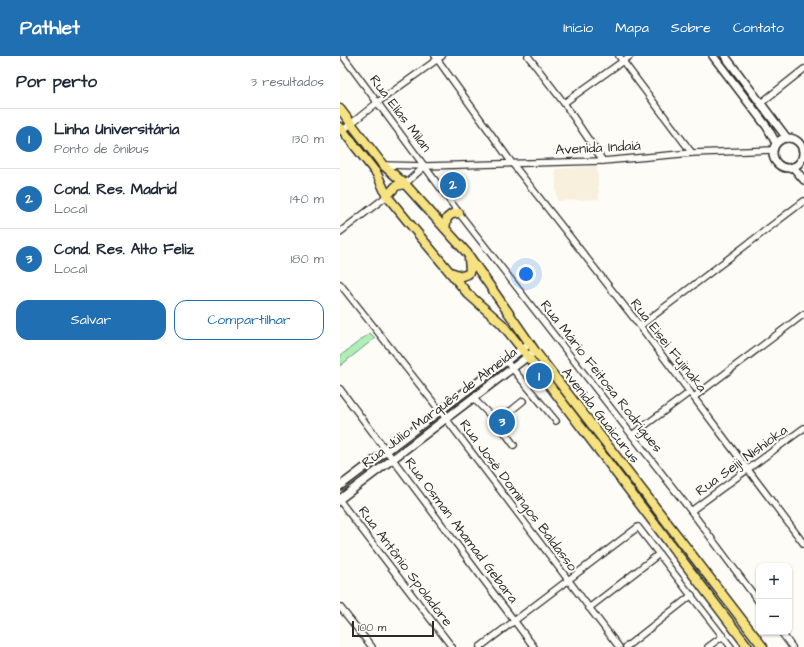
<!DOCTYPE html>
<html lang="pt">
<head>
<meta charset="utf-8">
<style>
  :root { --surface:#fff; --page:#f2f2f3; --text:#1f2937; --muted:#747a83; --line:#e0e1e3; --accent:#1f6fb2 }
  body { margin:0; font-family:"Architects Daughter",sans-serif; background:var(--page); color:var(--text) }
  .controls { position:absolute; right:12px; bottom:12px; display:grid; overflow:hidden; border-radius:8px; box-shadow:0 1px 3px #0004 }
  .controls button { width:36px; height:36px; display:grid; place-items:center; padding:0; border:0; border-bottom:1px solid var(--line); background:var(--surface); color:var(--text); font:20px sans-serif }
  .scale { position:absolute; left:12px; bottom:10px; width:82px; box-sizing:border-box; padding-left:4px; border:2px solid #2b2b2b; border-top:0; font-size:11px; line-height:14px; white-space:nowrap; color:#2b2b2b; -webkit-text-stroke:3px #fdfcf7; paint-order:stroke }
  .you { position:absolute; left:186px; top:218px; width:14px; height:14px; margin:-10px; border:3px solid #fff; border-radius:50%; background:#1a73e8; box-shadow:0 0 0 6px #1a73e833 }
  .badge { display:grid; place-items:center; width:26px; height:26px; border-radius:50%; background:var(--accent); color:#fff; font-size:13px; font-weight:700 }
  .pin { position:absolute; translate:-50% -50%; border:2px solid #fff; box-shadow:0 1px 4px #0006 }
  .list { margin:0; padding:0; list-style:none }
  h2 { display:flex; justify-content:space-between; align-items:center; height:52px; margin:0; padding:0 16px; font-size:17px }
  h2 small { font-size:13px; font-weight:400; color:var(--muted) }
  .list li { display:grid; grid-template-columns:26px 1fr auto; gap:12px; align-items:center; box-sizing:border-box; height:60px; padding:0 16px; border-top:1px solid var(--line) }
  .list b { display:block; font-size:15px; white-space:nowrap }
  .list p { margin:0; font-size:13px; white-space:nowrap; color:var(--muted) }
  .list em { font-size:13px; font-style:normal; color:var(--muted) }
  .actions { display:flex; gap:8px; padding:12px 16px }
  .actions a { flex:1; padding:9px 0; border:1px solid var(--accent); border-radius:12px; text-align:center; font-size:14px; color:var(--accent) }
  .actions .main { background:var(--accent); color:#fff }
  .map { position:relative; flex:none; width:464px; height:591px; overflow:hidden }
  header { display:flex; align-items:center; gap:24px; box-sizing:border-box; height:56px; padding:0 20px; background:var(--accent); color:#fff }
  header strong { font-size:19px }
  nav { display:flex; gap:22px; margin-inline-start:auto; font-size:14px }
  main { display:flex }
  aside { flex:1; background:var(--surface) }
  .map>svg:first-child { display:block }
  .built { fill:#f8efdd }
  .green { fill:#aeefb7; stroke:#6c8d71 }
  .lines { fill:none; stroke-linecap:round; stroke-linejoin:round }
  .minor-casing { stroke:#2b2b2b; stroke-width:8 }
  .tertiary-casing { stroke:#2b2b2b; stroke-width:10 }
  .primary-casing { stroke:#2b2b2b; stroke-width:11 }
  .minor { stroke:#fdfcf7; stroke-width:5.5 }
  .tertiary { stroke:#fdfcf7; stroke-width:7 }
  .primary { stroke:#f6e281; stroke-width:8 }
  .labels { text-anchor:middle; stroke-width:4; stroke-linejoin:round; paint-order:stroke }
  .street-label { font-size:14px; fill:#2b2b2b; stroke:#fdfcf7 }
</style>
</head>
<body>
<header>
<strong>Pathlet</strong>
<nav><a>Início</a><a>Mapa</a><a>Sobre</a><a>Contato</a></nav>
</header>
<main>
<aside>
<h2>Por perto<small>3 resultados</small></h2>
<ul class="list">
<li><span class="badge">1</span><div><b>Linha Universitária</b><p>Ponto de ônibus</p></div><em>130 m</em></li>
<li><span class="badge">2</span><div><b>Cond. Res. Madrid</b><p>Local</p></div><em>140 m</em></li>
<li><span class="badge">3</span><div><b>Cond. Res. Alto Feliz</b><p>Local</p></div><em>180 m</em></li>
</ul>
<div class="actions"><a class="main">Salvar</a><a>Compartilhar</a></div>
</aside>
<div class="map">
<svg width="464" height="591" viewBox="0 0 464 591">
  <rect width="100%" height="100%" fill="#fdfcf7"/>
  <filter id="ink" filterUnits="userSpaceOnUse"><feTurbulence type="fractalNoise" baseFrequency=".025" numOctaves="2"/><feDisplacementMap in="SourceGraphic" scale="8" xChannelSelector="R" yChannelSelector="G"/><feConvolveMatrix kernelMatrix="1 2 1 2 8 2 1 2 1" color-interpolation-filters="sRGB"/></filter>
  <g filter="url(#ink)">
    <!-- built -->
    <polygon class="built" points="257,110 259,143 217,145 215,113"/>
    <!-- green -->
    <polygon class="green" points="30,277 35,282 0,310 0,300"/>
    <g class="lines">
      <!-- minor casing -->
      <g class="minor-casing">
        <g id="minor">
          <polyline points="3,0 119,157 351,455 419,546"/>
          <polyline points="95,0 172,107 300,270 464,488"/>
          <polyline points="188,0 224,47 263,105"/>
          <polyline points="279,0 352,97"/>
          <polyline points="224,47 290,0"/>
          <polyline points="421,47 464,13"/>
          <polyline points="2,75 38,46 102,0"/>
          <polyline points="43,109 85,110 263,105 352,97 433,94"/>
          <polyline points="65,128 85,110"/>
          <polyline points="0,176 47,140"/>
          <polyline points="0,228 101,356 279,591"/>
          <polyline points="300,270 464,145"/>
          <polyline points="166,305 216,365"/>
          <polyline points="0,333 194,591"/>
          <polyline points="354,341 464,258"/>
          <polyline points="133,342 157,366 174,389"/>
          <polyline points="157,366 183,345"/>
          <polyline points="292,379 350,336"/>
          <polyline points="0,445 112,591"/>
          <polyline points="351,455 464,372"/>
          <polyline points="0,551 32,591"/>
          <polyline points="249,552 319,498"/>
          <polyline points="441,576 452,591"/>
          <polyline points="140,591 298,471 391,591"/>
          <polyline points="286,591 352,539"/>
          <polyline points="368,591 383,580"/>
        </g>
      </g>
      <!-- tertiary casing -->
      <g class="tertiary-casing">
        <g id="tertiary">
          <polyline points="373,0 427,71 436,87"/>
          <polyline points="385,0 447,82"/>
          <circle cx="448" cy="97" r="15"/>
          <polyline points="453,111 464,124"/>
          <polyline points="0,430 190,287"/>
          <polyline points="0,443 195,295"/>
        </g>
      </g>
      <!-- primary casing -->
      <g class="primary-casing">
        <g id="primary">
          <polyline points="0,53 43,109 65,128 127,197 195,295 423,591"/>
          <polyline points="0,71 37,118 47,140 74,173 128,238 162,268 182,293 408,591"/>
          <polyline points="47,140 56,130 65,128"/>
          <polyline points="105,172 107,162 112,158 119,157"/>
          <polyline points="110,216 122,220 128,218 130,214 129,203"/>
        </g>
      </g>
      <!-- minor -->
      <use href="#minor" class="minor"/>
      <!-- tertiary -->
      <use href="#tertiary" class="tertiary"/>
      <!-- primary -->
      <use href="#primary" class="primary"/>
    </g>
  </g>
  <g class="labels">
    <!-- street labels -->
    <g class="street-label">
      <text transform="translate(61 57) rotate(53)" y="5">Rua Elías Milan</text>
      <text transform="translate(258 91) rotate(-3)" y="5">Avenida Indaiá</text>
      <text transform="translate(329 289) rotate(52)" y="5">Rua Eisei Fujinaka</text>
      <text transform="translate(262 320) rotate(52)" y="5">Rua Mário Feitosa Rodrigues</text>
      <text transform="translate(99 351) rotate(-37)" y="5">Rua Júlio Marquês de Almeida</text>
      <text transform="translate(261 359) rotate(52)" y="5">Avenida Guaicurus</text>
      <text transform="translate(401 404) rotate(-36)" y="5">Rua Seiji Nishioka</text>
      <text transform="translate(179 439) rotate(53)" y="5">Rua José Domingos Baldasso</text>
      <text transform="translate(122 474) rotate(53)" y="5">Rua Osman Ahamad Gebara</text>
      <text transform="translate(66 510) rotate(53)" y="5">Rua Antônio Spoladore</text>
    </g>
  </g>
</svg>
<div class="controls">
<button>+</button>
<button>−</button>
</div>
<div class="scale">100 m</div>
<div class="you"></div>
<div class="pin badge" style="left:199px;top:320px">1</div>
<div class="pin badge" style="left:113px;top:129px">2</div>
<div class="pin badge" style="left:162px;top:366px">3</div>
</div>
</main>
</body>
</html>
